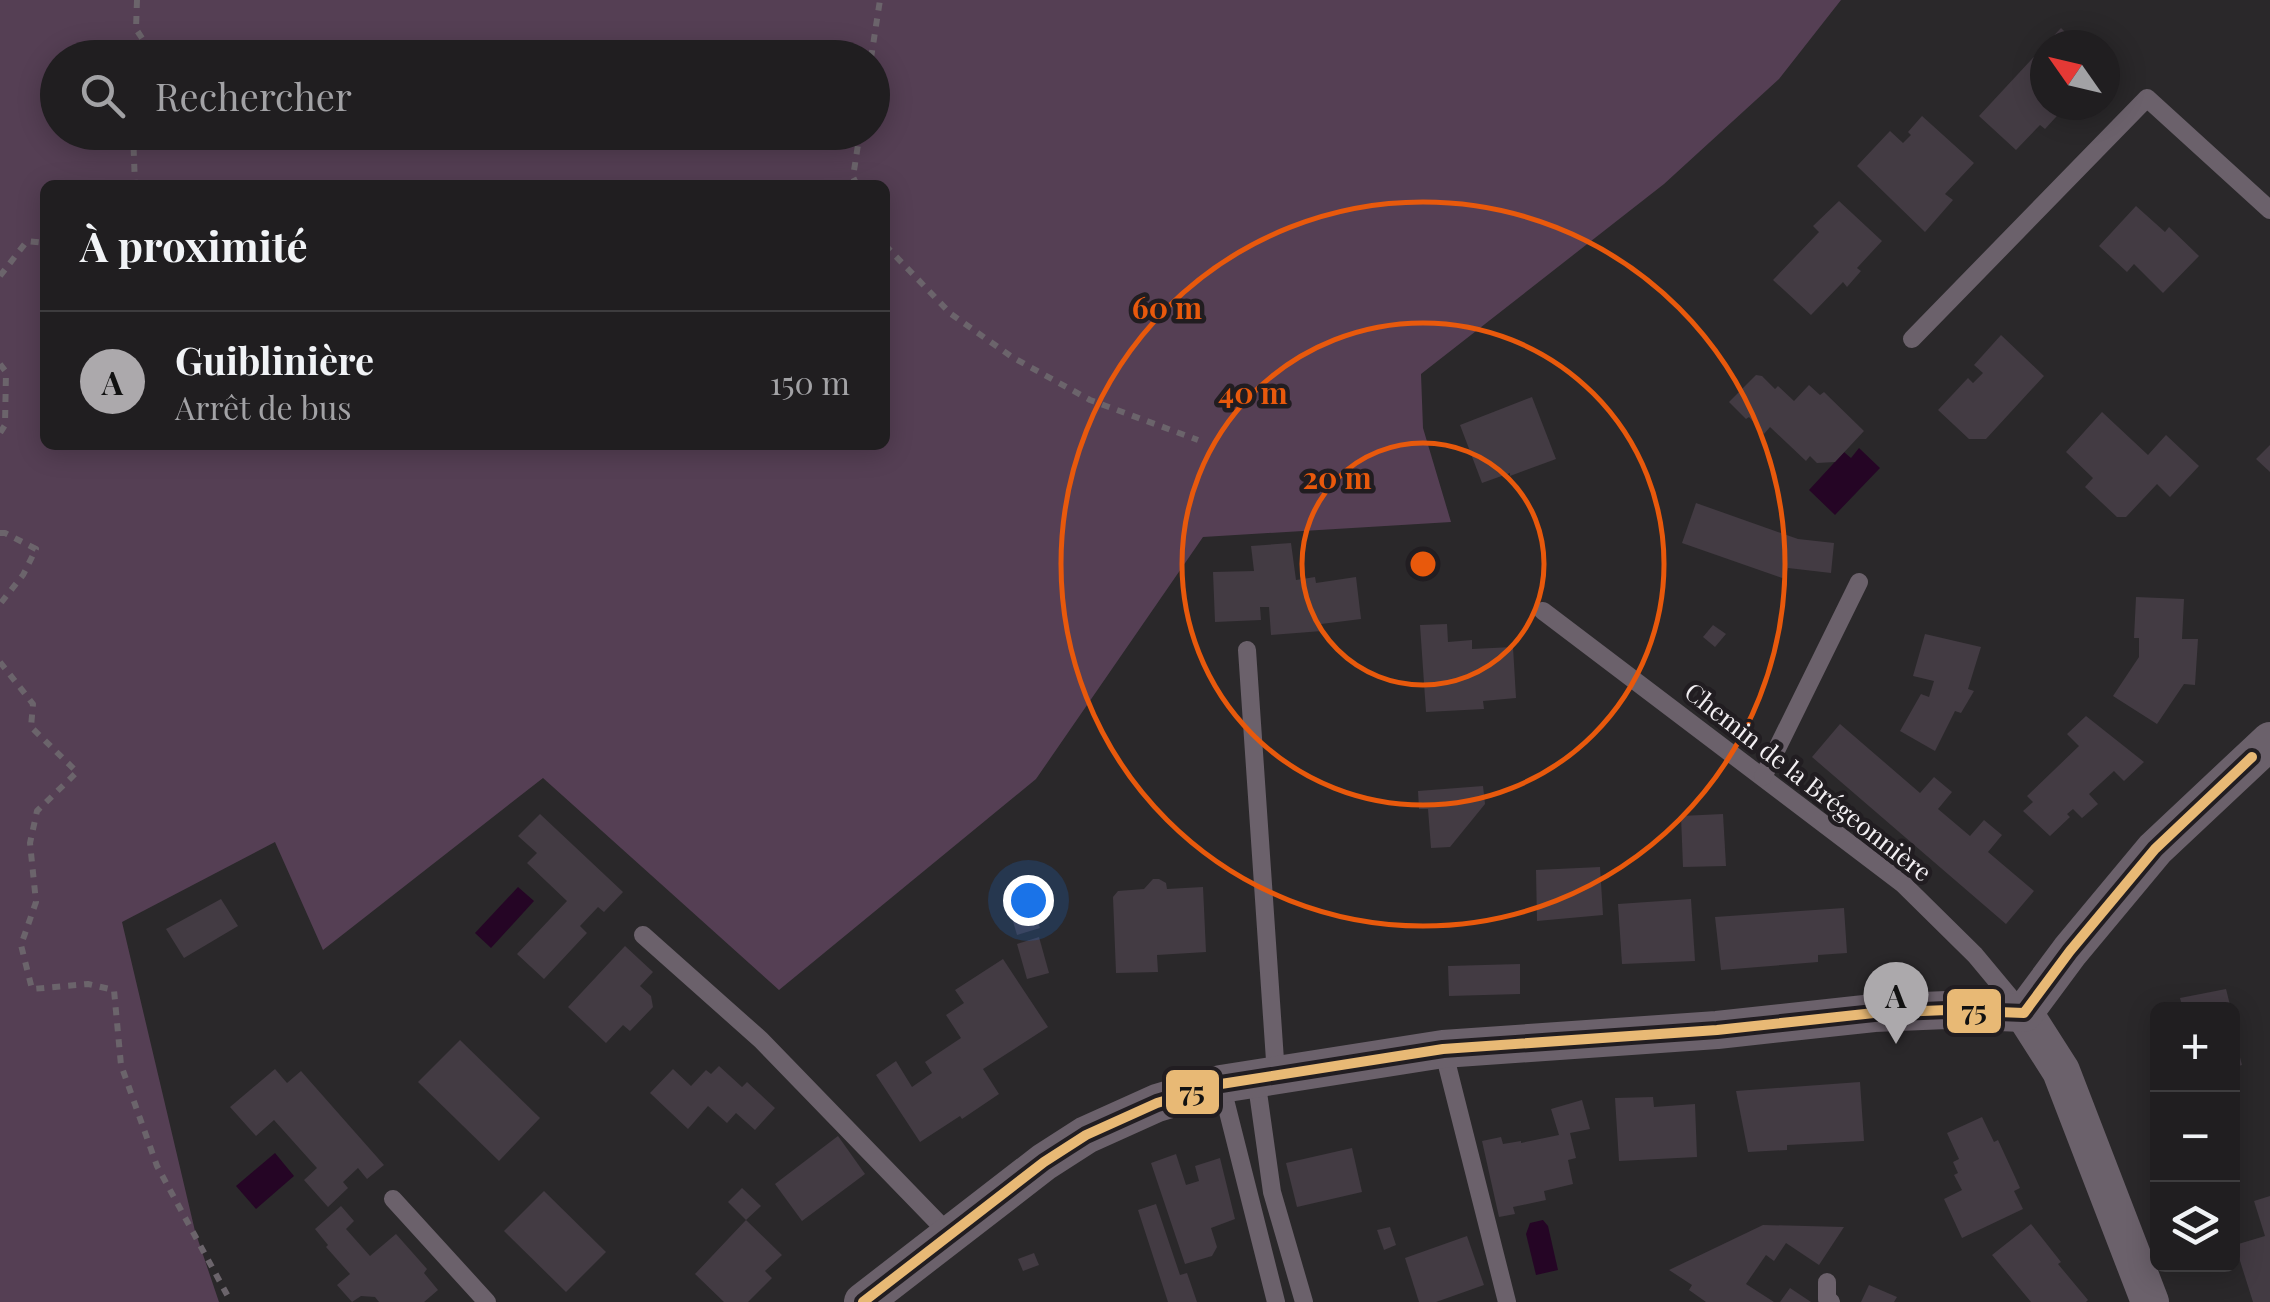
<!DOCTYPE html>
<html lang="fr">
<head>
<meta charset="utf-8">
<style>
  :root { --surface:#201e20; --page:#2d2b2d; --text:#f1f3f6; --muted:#a2a2a5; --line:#3d3c3e; --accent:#aca9ac }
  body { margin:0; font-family:"Playfair Display",serif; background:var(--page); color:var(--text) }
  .controls { position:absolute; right:30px; bottom:30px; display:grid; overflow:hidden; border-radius:15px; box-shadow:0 5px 25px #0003 }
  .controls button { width:90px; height:90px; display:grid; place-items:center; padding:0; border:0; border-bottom:2px solid var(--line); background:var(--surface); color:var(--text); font:50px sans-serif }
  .compass { position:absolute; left:2030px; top:30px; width:90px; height:90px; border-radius:50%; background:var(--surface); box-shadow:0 5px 25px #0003; rotate:304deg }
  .you { position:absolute; left:1028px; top:900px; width:35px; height:35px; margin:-25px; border:8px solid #fff; border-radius:50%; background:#1a73e8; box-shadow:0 0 0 15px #1a73e833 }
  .badge { display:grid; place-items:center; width:65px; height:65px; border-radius:50%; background:var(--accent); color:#111; font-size:32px; font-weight:700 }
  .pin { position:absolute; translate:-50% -82px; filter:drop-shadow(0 2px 5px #0008) }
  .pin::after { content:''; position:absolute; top:52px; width:35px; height:30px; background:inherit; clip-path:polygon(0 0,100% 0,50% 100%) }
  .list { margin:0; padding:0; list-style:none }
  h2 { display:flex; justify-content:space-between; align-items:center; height:130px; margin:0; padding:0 40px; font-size:42px }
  h2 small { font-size:32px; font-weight:400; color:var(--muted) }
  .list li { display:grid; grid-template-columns:65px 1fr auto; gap:30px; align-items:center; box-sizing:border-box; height:140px; padding:0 40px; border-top:2px solid var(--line) }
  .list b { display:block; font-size:38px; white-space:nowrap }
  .list p { margin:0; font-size:32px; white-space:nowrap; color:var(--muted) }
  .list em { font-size:32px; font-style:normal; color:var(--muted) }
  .icon { flex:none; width:55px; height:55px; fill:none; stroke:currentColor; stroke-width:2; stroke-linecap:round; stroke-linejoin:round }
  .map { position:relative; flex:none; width:2270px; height:1302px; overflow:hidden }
  .search { position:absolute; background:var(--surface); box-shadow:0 5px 25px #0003; left:40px; top:40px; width:850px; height:110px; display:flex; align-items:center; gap:25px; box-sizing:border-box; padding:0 35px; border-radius:55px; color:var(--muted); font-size:38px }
  .panel { position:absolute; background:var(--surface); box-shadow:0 5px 25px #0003; left:40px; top:180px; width:850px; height:270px; border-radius:15px }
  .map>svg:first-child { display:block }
  .green { fill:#553f54; fill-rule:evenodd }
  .water { fill:#250525 }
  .building { fill:#433b43 }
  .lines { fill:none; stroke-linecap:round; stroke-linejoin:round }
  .path { stroke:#6b646b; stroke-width:6; stroke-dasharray:8 8; stroke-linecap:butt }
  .service { stroke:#6b616b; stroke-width:18 }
  .minor { stroke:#6b616b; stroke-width:38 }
  .bus-1-casing { stroke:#211d21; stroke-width:18 }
  .bus-1 { stroke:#e8b975; stroke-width:10 }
  .ring { fill:none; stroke:#e8590c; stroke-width:5 }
  .labels { text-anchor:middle; stroke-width:9; stroke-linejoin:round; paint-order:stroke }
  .street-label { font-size:25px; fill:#f2eff2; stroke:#211d21 }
  .centre { fill:#e8590c; stroke:#211d21; stroke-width:5 }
  .ring-label { font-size:30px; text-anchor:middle; font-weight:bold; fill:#e8590c; stroke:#211d21; stroke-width:9; stroke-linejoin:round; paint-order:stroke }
  .line-badge { stroke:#211d21; stroke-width:4 }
  .pale-badge-label { font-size:28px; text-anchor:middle; font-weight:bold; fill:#111 }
</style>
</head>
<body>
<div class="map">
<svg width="2270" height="1302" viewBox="0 0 2270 1302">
  <rect width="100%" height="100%" fill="#2a282a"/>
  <!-- green -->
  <path class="green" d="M0 0H1841L1779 79 1664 184 1421 374 1423 428 1451 522 1203 537 1036 779 779 990 543 778 323 950 275 842 122 922 195 1231 219 1302H0ZM58 58H872V132H58ZM45 185H885V445H45Z"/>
  <!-- water -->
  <g class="water">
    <polygon points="1859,448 1880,468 1835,515 1809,490 1844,452 1851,458"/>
    <polygon points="518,887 534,901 491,948 475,933"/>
    <polygon points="275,1153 294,1176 256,1209 236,1186"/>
    <polygon points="1543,1220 1548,1226 1558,1270 1536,1275 1526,1234 1530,1223"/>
  </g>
  <!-- building -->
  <g class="building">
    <polygon points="2061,28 2078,45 2045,45"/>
    <polygon points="2045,45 2045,105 2067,105 2045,129 2040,125 2016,150 1979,116"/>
    <polygon points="1922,116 1974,163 1945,194 1953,200 1925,232 1857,166 1890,131 1903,143 1911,135 1908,132"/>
    <polygon points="1839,201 1882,241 1857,268 1861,271 1847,287 1843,282 1811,315 1773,280 1819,232 1813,226"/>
    <polygon points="2136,206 2165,232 2169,227 2199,256 2163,293 2134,264 2127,272 2099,246"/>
    <polygon points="2001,335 2044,376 1986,439 1969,439 1938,410 1968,378 1973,383 1983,373 1974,365"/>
    <polygon points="1756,375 1762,376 1775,389 1778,386 1794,401 1809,385 1820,395 1824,392 1864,431 1835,462 1817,463 1810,456 1806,461 1770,427 1764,434 1749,417 1746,419 1729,402"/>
    <polygon points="1532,397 1556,459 1510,476 1510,473 1482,483 1460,425"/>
    <polygon points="2102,412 2148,455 2166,435 2199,466 2170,497 2157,484 2126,517 2117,517 2085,487 2093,478 2066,452"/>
    <polygon points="2270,445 2270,472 2256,459"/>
    <polygon points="1696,503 1798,539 1834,543 1831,573 1788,568 1785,579 1682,543"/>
    <polygon points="1291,543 1296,580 1315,577 1316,583 1356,577 1361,619 1321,624 1322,631 1271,635 1269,607 1260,607 1261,620 1215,622 1213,572 1254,571 1251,546"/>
    <polygon points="2136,597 2184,599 2182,639 2198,639 2195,685 2184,684 2157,724 2113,696 2139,657 2139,638 2134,638"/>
    <polygon points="1447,624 1448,642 1472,640 1472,649 1513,647 1516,698 1483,701 1484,709 1426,712 1420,625"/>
    <polygon points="1713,625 1726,634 1715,647 1703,637"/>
    <polygon points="1925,634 1981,647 1968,689 1974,691 1961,713 1955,711 1935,751 1900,731 1921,694 1929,697 1934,681 1913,676"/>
    <polygon points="2086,716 2144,762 2124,781 2114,771 2089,794 2098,804 2082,818 2073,809 2067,814 2070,817 2050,836 2023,811 2033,802 2027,796 2079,746 2067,734"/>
    <polygon points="1840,724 1920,793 1934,777 1952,792 1938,809 1970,836 1984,820 2002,835 1988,852 2034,891 2006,924 1812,757"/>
    <polygon points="1483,786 1485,804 1450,847 1431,848 1428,809 1419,809 1418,791"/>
    <polygon points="540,814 623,892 604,912 598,907 580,926 587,933 544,979 517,954 567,901 527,863 537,853 518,836"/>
    <polygon points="1723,814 1726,866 1683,867 1681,816"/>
    <polygon points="1600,867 1603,915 1537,921 1536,870"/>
    <polygon points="1153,879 1159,879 1166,883 1167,889 1203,887 1206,952 1157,955 1158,972 1116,973 1113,897 1118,891 1144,889"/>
    <polygon points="221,899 238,926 184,958 166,929"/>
    <polygon points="1691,899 1695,961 1622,964 1618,904"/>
    <polygon points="1033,905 1040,928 1017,935 1010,911"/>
    <polygon points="1844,908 1847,953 1818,955 1818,962 1721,970 1715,917"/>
    <polygon points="1039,937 1049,973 1027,979 1017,944"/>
    <polygon points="625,946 653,972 640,986 651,996 653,1007 630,1031 623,1025 606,1043 568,1007"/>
    <polygon points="1003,959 1048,1027 983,1069 999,1094 962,1119 960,1116 920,1142 876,1075 896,1061 912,1087 932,1073 925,1062 961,1038 946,1015 964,1003 955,990"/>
    <polygon points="1520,964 1520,994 1449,996 1448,966"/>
    <polygon points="2226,989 2231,1009 2183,1009 2180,998"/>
    <polygon points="2232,1027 2242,1065 2232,1068"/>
    <polygon points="460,1040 540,1118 499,1161 418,1082"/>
    <polygon points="719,1066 742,1087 747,1082 775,1108 755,1130 736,1113 727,1123 708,1106 688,1129 650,1093 673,1069 691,1086 706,1070 711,1074"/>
    <polygon points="275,1069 287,1083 301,1071 384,1165 367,1179 358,1168 343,1182 348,1188 328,1207 304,1180 317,1168 274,1120 256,1136 230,1107"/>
    <polygon points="1860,1082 1864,1141 1787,1145 1787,1150 1748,1152 1736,1091"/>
    <polygon points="1653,1097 1654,1107 1695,1104 1697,1157 1619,1161 1615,1098"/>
    <polygon points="1582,1100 1590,1129 1570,1133 1576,1158 1568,1160 1573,1184 1544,1191 1546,1200 1513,1207 1515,1214 1499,1217 1482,1141 1501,1137 1503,1144 1521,1141 1521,1143 1559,1135 1551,1109"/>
    <polygon points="1982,1117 1994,1142 1998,1140 2016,1179 2020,1188 2014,1191 2023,1209 1962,1238 1944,1199 1962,1190 1954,1175 1958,1173 1953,1162 1959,1159 1947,1133"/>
    <polygon points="838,1136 865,1174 802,1221 775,1184"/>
    <polygon points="1352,1148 1362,1192 1297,1207 1286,1163"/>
    <polygon points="1176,1154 1186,1185 1199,1181 1195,1166 1220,1158 1235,1219 1211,1228 1217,1247 1212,1256 1185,1264 1151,1163"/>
    <polygon points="742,1188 761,1206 746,1220 728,1202"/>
    <polygon points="544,1191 606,1252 566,1292 504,1231"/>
    <polygon points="2270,1196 2270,1302 2253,1302 2235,1245 2265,1236 2254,1201"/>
    <polygon points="1156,1204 1180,1275 1187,1273 1197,1302 1168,1302 1138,1210"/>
    <polygon points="341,1206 354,1221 346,1229 370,1256 396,1234 427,1269 424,1273 438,1290 424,1302 379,1302 375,1297 361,1296 352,1302 337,1285 350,1274 326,1247 328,1245 315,1229"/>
    <polygon points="746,1220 782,1255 765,1271 772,1278 748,1302 724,1302 695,1274"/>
    <polygon points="2031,1224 2061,1262 2058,1264 2088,1300 2086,1302 2031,1302 1992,1255"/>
    <polygon points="1763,1225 1844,1227 1819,1265 1786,1243 1774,1261 1766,1255 1746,1284 1774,1302 1706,1302 1689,1290 1692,1285 1669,1270"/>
    <polygon points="1390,1227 1396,1245 1384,1250 1377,1230"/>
    <polygon points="1467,1236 1484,1285 1436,1302 1419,1302 1405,1258"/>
    <polygon points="1034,1253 1039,1265 1023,1271 1018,1259"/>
    <polygon points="1869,1285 1897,1297 1894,1302 1861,1302"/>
    <polygon points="1790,1288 1811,1302 1780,1302"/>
  </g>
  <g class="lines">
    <!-- path -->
    <g class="path">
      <polyline points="137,0 136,29 155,58"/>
      <polyline points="871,58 880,0"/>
      <polyline points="133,132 135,185"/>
      <polyline points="857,185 853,177 860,132"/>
      <polyline points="885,245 951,314 1012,357 1090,400 1198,440"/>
      <polyline points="0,276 27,241 45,243"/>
      <polyline points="0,364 6,372 5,425 0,433"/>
      <polyline points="0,533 5,533 36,549 23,575 0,604"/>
      <polyline points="0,662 33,704 31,727 77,772 37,811 30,843 36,902 21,945 32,989 88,984 114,990 121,1065 157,1166 231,1302"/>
    </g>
    <!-- service -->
    <g class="service">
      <polyline points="1912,339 2147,98 2270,210"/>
      <polyline points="1543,611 1903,884 1975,955 2020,1009"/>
      <polyline points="1247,650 1276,1075"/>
      <polyline points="1763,777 1859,582"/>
      <polyline points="643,935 761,1040 951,1236"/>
      <polyline points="1443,1049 1507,1302"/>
      <polyline points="1256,1078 1272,1192 1304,1302"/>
      <polyline points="1221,1084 1276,1302"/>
      <polyline points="393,1199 487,1302"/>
      <polyline points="1827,1282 1827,1299 1831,1302"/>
    </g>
    <!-- minor -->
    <g class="minor">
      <polyline points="2024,1013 2061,1071 2150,1302"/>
      <polyline points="863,1302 1044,1162 1086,1135 1157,1103 1221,1084 1443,1049 1717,1030 1874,1013 1947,1010 2024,1013 2070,951 2155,849 2270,741"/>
    </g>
    <!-- bus-1 casing -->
    <g class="bus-1-casing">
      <polyline id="bus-1" points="863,1302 1044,1162 1086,1135 1157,1103 1221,1084 1443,1049 1717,1030 1874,1013 1947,1010 2024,1013 2070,951 2155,849 2252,757"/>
    </g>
    <!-- bus-1 -->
    <use href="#bus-1" class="bus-1"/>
  </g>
  <!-- distance rings -->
  <g class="ring">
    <circle cx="1423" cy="564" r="121"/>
    <circle cx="1423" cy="564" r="241"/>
    <circle cx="1423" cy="564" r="362"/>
  </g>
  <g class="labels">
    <!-- street labels -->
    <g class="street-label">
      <text transform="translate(1808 782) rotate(38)" y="9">Chemin de la Brégeonnière</text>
    </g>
  </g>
  <circle cx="1423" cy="564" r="15" class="centre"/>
  <g class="ring-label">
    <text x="1167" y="319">60 m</text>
    <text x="1253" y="404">40 m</text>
    <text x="1337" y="489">20 m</text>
  </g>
  <g class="line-badge">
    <rect x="1945" y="987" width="58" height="48" rx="10" fill="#e8b975"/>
    <rect x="1164" y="1068" width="57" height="48" rx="10" fill="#e8b975"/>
  </g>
  <g class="pale-badge-label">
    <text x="1974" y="1021">75</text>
    <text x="1192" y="1102">75</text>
  </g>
</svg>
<div class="controls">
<button>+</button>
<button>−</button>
<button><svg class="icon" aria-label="layers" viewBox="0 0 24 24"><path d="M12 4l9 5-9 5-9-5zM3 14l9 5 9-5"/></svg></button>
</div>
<svg class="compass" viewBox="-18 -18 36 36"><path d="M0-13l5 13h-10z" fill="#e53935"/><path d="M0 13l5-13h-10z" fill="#a2a2a5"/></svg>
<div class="you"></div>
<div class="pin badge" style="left:1896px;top:1044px">A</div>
<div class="search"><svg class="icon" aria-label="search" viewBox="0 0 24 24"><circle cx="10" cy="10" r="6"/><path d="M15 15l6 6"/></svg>Rechercher</div>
<section class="panel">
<h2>À proximité<small></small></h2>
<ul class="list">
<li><span class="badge">A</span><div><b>Guiblinière</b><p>Arrêt de bus</p></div><em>150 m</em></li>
</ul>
</section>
</div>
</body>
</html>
